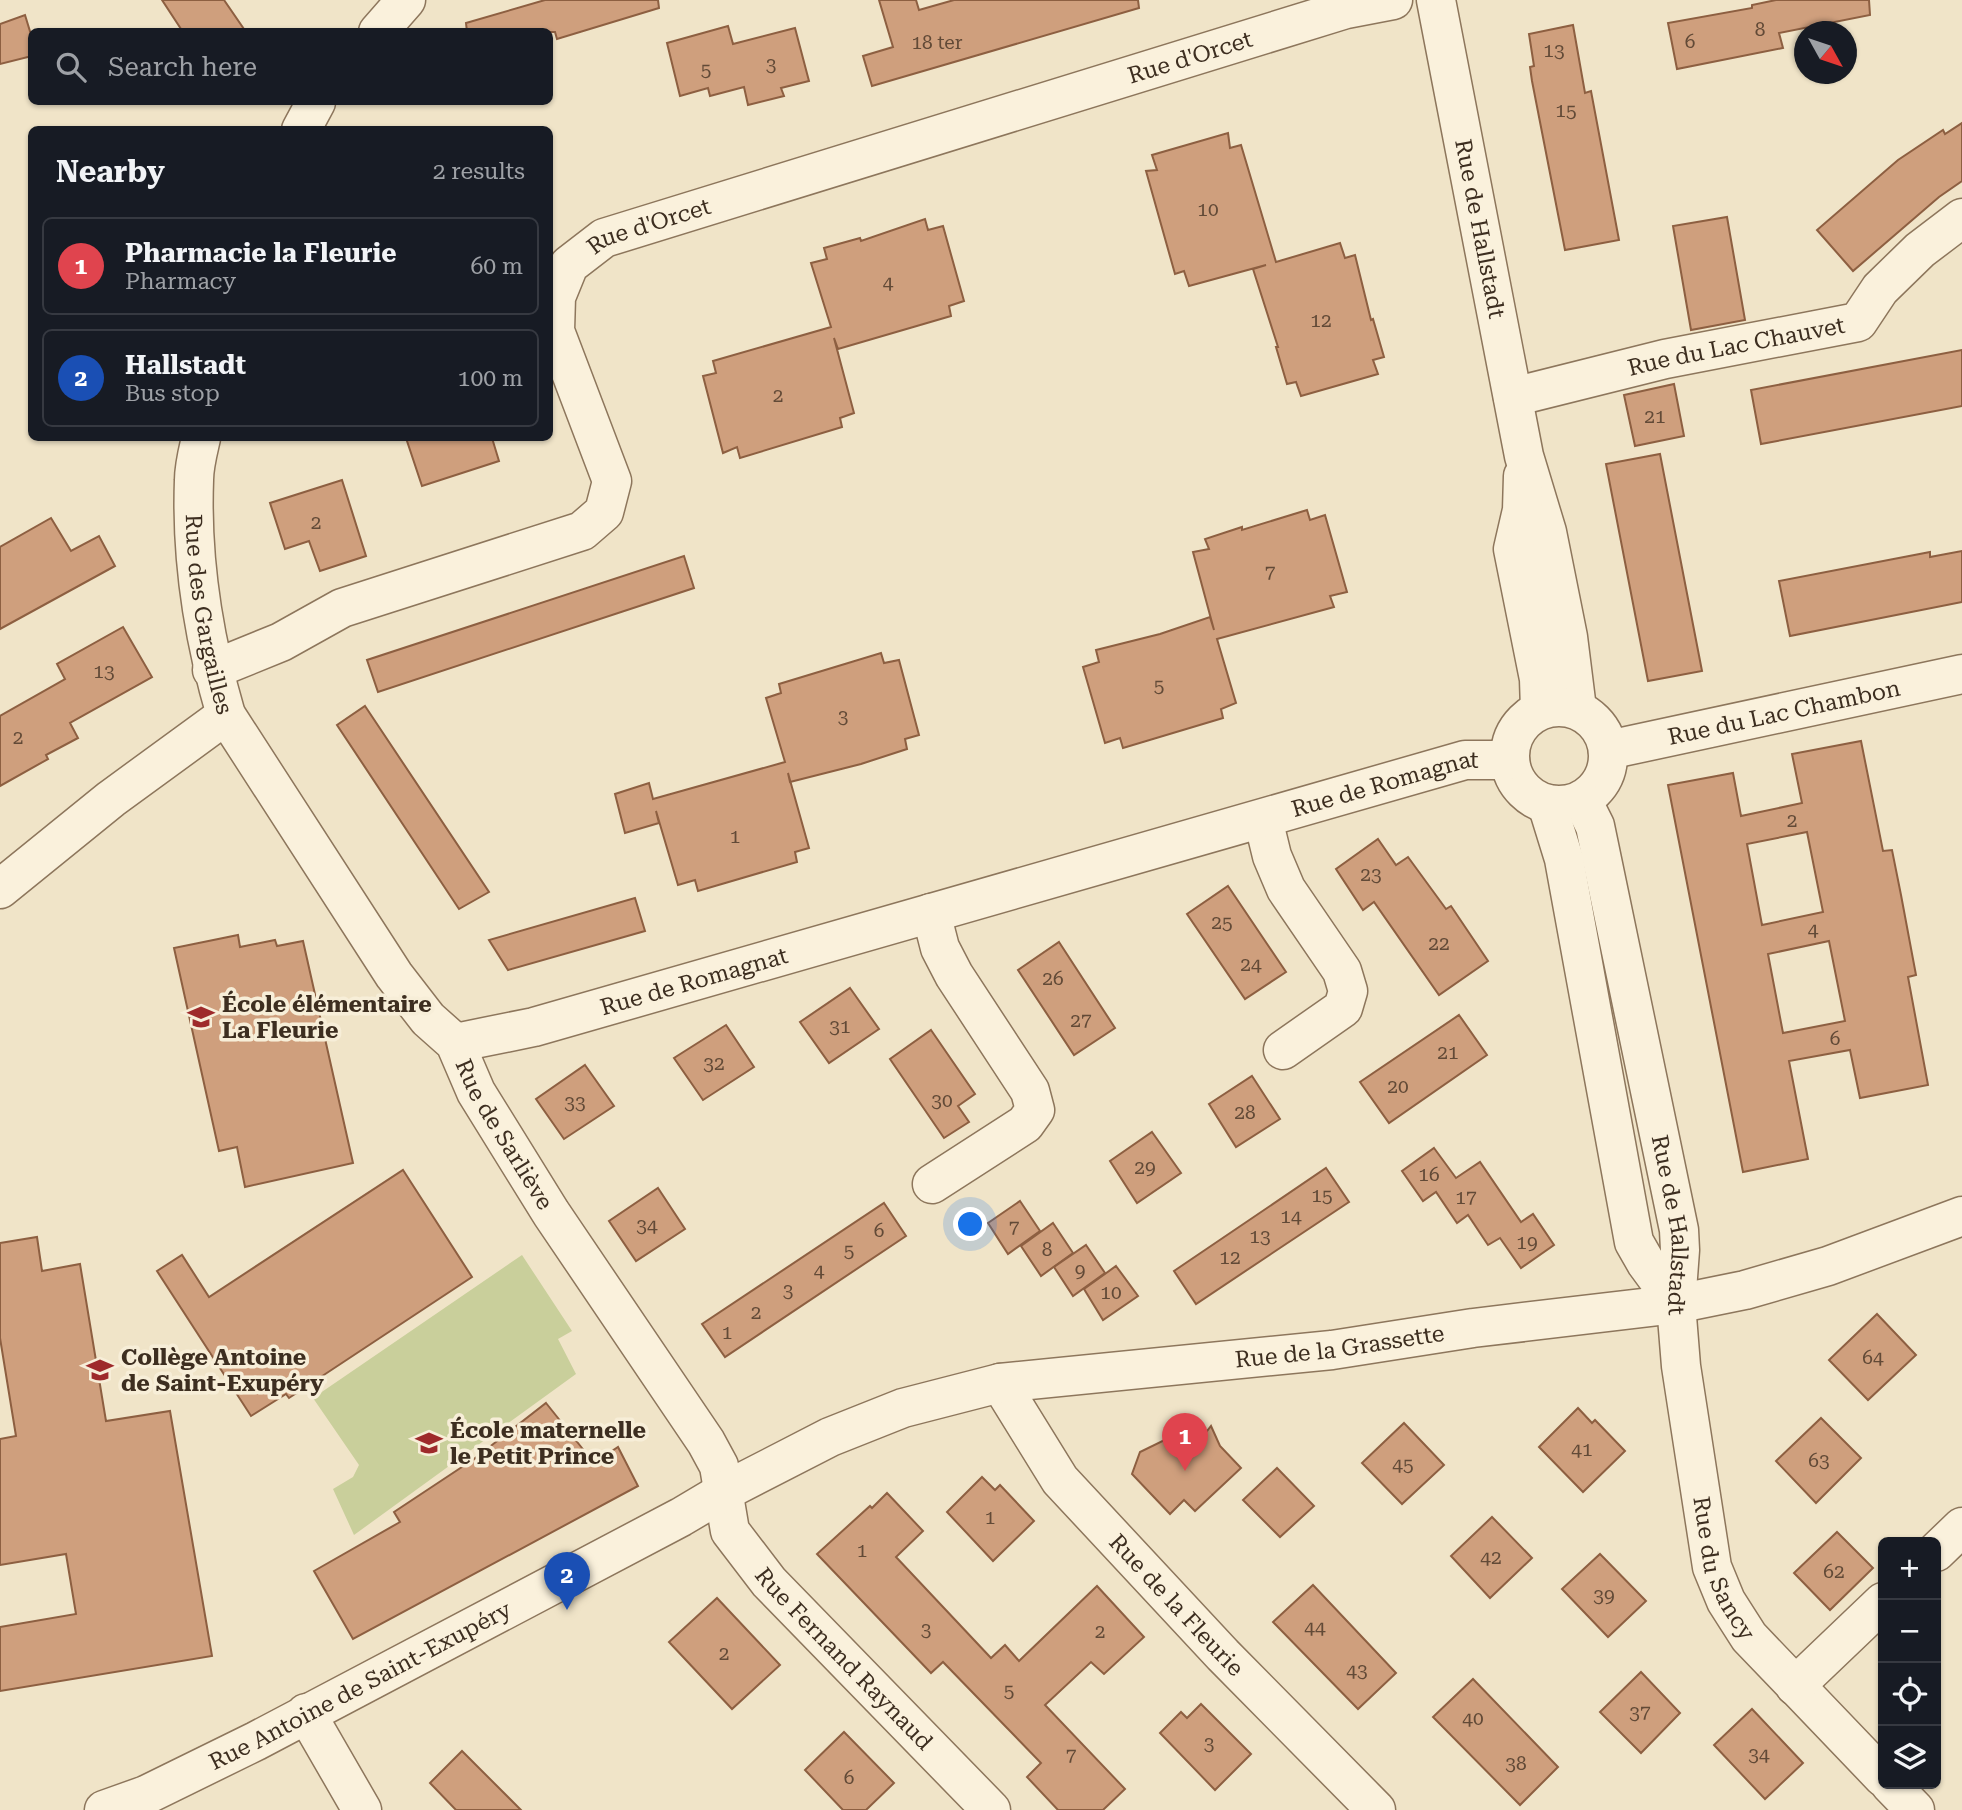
<!DOCTYPE html>
<html lang="en">
<head>
<meta charset="utf-8">
<style>
  :root { --surface:#171b24; --page:#20242c; --text:#f1f3f6; --muted:#9ea1a6; --line:#363941; --accent:#2563eb }
  body { margin:0; font-family:"Roboto Serif",serif; background:var(--page); color:var(--text) }
  .controls { position:absolute; right:21px; bottom:21px; display:grid; overflow:hidden; border-radius:10px; box-shadow:0 2px 5px #0004 }
  .controls button { width:63px; height:63px; display:grid; place-items:center; padding:0; border:0; border-bottom:2px solid var(--line); background:var(--surface); color:var(--text); font:35px sans-serif }
  .compass { position:absolute; left:1794px; top:21px; width:63px; height:63px; border-radius:50%; background:var(--surface); box-shadow:0 2px 5px #0004; rotate:130deg }
  .you { position:absolute; left:971px; top:1225px; width:24px; height:24px; margin:-18px; border:5px solid #fff; border-radius:50%; background:#1a73e8; box-shadow:0 0 0 10px #1a73e833 }
  .badge { display:grid; place-items:center; width:46px; height:46px; border-radius:50%; background:var(--accent); color:#fff; font-size:23px; font-weight:700 }
  .pin { position:absolute; translate:-50% -58px; filter:drop-shadow(0 2px 4px #0008) }
  .pin::after { content:''; position:absolute; top:37px; width:24px; height:21px; background:inherit; clip-path:polygon(0 0,100% 0,50% 100%) }
  .list { margin:0; padding:0; list-style:none }
  h2 { display:flex; justify-content:space-between; align-items:center; height:91px; margin:0; padding:0 28px; font-size:30px }
  h2 small { font-size:23px; font-weight:400; color:var(--muted) }
  .list li { display:grid; grid-template-columns:46px 1fr auto; gap:21px; align-items:center; box-sizing:border-box; height:98px; margin:0 14px 14px; padding:0 14px; border:2px solid var(--line); border-radius:10px }
  .list b { display:block; font-size:26px; white-space:nowrap }
  .list p { margin:0; font-size:23px; white-space:nowrap; color:var(--muted) }
  .list em { font-size:23px; font-style:normal; color:var(--muted) }
  .icon { flex:none; width:38px; height:38px; fill:none; stroke:currentColor; stroke-width:2; stroke-linecap:round; stroke-linejoin:round }
  .map { position:relative; flex:none; width:1962px; height:1810px; overflow:hidden }
  .search { position:absolute; background:var(--surface); box-shadow:0 2px 5px #0004; left:28px; top:28px; width:525px; height:77px; display:flex; align-items:center; gap:18px; box-sizing:border-box; padding:0 24px; border-radius:10px; color:var(--muted); font-size:26px }
  .panel { position:absolute; background:var(--surface); box-shadow:0 2px 5px #0004; left:28px; top:126px; width:525px; height:315px; border-radius:10px }
  .map>svg:first-child { display:block }
  .green { fill:#c9cf9b }
  .building { fill:#cf9f7d; stroke:#8d5f41; stroke-width:2; fill-rule:evenodd }
  .lines { fill:none; stroke-linecap:round; stroke-linejoin:round }
  .minor-casing { stroke:#8d765c; stroke-width:41 }
  .minor { stroke:#faf1dc; stroke-width:38 }
  .labels { text-anchor:middle; stroke-width:7; stroke-linejoin:round; paint-order:stroke }
  .number-label { font-size:19px; fill:#624a37 }
  .street-label { font-size:23px; fill:#3d2e20; stroke:#f7eed8 }
  .poi-label { font-size:23px; font-weight:bold; fill:#3d2e20; stroke:#f7eed8; text-anchor:start }
</style>
</head>
<body>
<div class="map">
<svg width="1962" height="1810" viewBox="0 0 1962 1810">
  <rect width="100%" height="100%" fill="#f0e4c8"/>
  <!-- green -->
  <polygon class="green" points="522,1255 572,1331 558,1339 576,1374 354,1535 333,1489 353,1477 359,1465 313,1398"/>
  <!-- building -->
  <g class="building">
    <polygon points="162,0 224,0 246,32 183,32"/>
    <polygon points="545,0 658,0 659,8 557,39 555,32 467,32 466,23"/>
    <polygon points="879,0 916,0 919,10 954,0 1138,0 1139,8 872,86 863,56 893,47"/>
    <polygon points="1776,0 1869,0 1870,15 1779,33 1783,48 1677,69 1668,23 1752,8 1752,5"/>
    <polygon points="25,15 32,38 32,56 0,64 0,24"/>
    <polygon points="1573,25 1585,93 1591,91 1619,240 1565,250 1532,81 1530,67 1534,66 1529,34"/>
    <polygon points="728,26 733,44 795,28 809,81 781,88 784,96 748,105 744,87 710,96 708,88 680,96 667,43"/>
    <polygon points="1962,123 1962,181 1939,197 1853,271 1817,230 1898,160 1943,130 1945,134"/>
    <polygon points="1228,133 1230,148 1241,145 1276,262 1340,243 1345,258 1355,255 1371,320 1373,319 1384,357 1373,360 1378,374 1301,396 1296,382 1287,384 1276,347 1278,347 1253,269 1266,265 1189,286 1184,271 1175,274 1146,171 1157,170 1152,155"/>
    <polygon points="1727,217 1745,320 1691,330 1673,226"/>
    <polygon points="925,219 928,230 943,226 964,301 949,306 951,316 838,349 834,338 854,413 840,418 842,427 740,458 737,447 723,453 703,376 716,373 713,361 831,327 811,263 827,259 824,248 860,238 861,241"/>
    <polygon points="1962,350 1962,406 1761,444 1751,390"/>
    <polygon points="1674,384 1684,436 1635,446 1624,395"/>
    <polygon points="406,438 492,438 499,461 422,486"/>
    <polygon points="1660,454 1702,671 1648,681 1606,464"/>
    <polygon points="342,480 366,556 320,571 309,541 285,549 270,503"/>
    <polygon points="1307,510 1310,520 1325,515 1347,592 1330,596 1334,607 1217,639 1236,703 1221,709 1223,718 1123,748 1120,738 1105,743 1083,667 1099,662 1096,650 1160,634 1210,617 1214,630 1193,552 1209,549 1205,539 1242,527 1242,530"/>
    <polygon points="51,518 71,551 99,536 115,566 0,629 0,547"/>
    <polygon points="1962,551 1962,602 1790,636 1779,581 1930,552 1930,557"/>
    <polygon points="684,556 694,588 378,692 367,660"/>
    <polygon points="123,627 152,677 70,723 78,738 46,755 48,759 0,786 0,716 65,679 57,664"/>
    <polygon points="881,653 884,663 899,660 919,735 905,739 907,749 861,764 790,782 788,773 809,848 795,852 797,862 698,891 695,880 678,885 656,811 659,823 625,833 615,794 649,783 653,799 785,762 766,698 781,693 779,684"/>
    <polygon points="365,706 489,892 459,909 337,725"/>
    <path d="M1861 741 1883 851 1892 850 1901 895 1916 975 1908 977 1928 1085 1860 1098 1850 1050 1789 1061 1808 1159 1743 1172 1668 785 1733 773 1741 816 1802 803 1792 754ZM1807 832 1823 912 1762 925 1747 844ZM1829 941 1845 1021 1783 1033 1768 954Z"/>
    <polygon points="1378,839 1396,865 1408,857 1446,909 1451,906 1488,961 1439,995 1374,902 1363,910 1336,869"/>
    <polygon points="1228,886 1286,972 1245,999 1187,914"/>
    <polygon points="635,898 645,931 508,970 489,940"/>
    <polygon points="238,935 240,947 275,940 277,946 303,941 353,1163 245,1187 237,1147 219,1151 174,948"/>
    <polygon points="1059,942 1115,1028 1074,1055 1018,970"/>
    <polygon points="850,988 879,1029 829,1063 800,1022"/>
    <polygon points="1459,1015 1487,1055 1389,1123 1360,1082"/>
    <polygon points="726,1025 754,1067 703,1100 674,1058"/>
    <polygon points="931,1030 975,1094 958,1106 969,1122 944,1138 890,1059"/>
    <polygon points="585,1065 614,1106 564,1139 536,1099"/>
    <polygon points="1252,1076 1280,1119 1236,1147 1209,1104"/>
    <polygon points="1152,1132 1181,1173 1137,1203 1110,1161"/>
    <polygon points="1434,1148 1456,1178 1480,1162 1521,1222 1533,1214 1554,1245 1521,1268 1500,1238 1488,1245 1468,1215 1457,1223 1436,1192 1423,1201 1402,1171"/>
    <polygon points="1326,1168 1349,1202 1196,1304 1174,1271"/>
    <polygon points="403,1170 472,1277 289,1398 286,1394 251,1416 157,1271 182,1255 209,1297"/>
    <polygon points="658,1188 685,1229 636,1261 609,1221"/>
    <polygon points="1020,1201 1040,1231 1008,1254 988,1223"/>
    <polygon points="884,1203 906,1236 725,1357 702,1324"/>
    <polygon points="1053,1223 1073,1253 1041,1276 1021,1246"/>
    <polygon points="37,1237 42,1271 80,1264 106,1421 170,1411 212,1656 0,1691 0,1627 76,1614 66,1554 0,1565 0,1439 16,1436 0,1338 0,1243"/>
    <polygon points="1086,1245 1105,1273 1073,1296 1054,1267"/>
    <polygon points="1116,1266 1138,1296 1103,1320 1084,1289"/>
    <polygon points="1877,1314 1916,1355 1868,1400 1829,1360"/>
    <polygon points="546,1403 594,1463 618,1447 638,1486 353,1639 314,1571 400,1522 394,1512 474,1459"/>
    <polygon points="1578,1408 1592,1423 1595,1420 1625,1451 1583,1492 1539,1447"/>
    <polygon points="1821,1418 1861,1458 1816,1503 1776,1461"/>
    <polygon points="1404,1423 1444,1465 1402,1504 1362,1463"/>
    <polygon points="1211,1426 1220,1446 1241,1468 1195,1511 1184,1500 1170,1514 1132,1474 1140,1452 1189,1428 1197,1444"/>
    <polygon points="1277,1468 1314,1506 1280,1537 1243,1500"/>
    <polygon points="982,1477 995,1490 1000,1485 1034,1521 993,1561 947,1512"/>
    <polygon points="887,1493 923,1531 896,1557 991,1658 1005,1645 1019,1661 1097,1586 1144,1637 1104,1674 1091,1662 1045,1705 1125,1789 1103,1810 1058,1810 1027,1777 1041,1763 943,1662 931,1673 817,1554 870,1506 872,1508"/>
    <polygon points="1492,1517 1532,1558 1490,1598 1451,1556"/>
    <polygon points="1837,1532 1873,1568 1830,1610 1794,1573"/>
    <polygon points="1600,1554 1646,1601 1608,1637 1562,1589"/>
    <polygon points="1313,1585 1396,1673 1358,1709 1273,1622"/>
    <polygon points="717,1598 780,1665 732,1709 669,1642"/>
    <polygon points="1641,1672 1680,1713 1641,1753 1600,1712"/>
    <polygon points="1473,1679 1558,1767 1520,1805 1433,1717"/>
    <polygon points="1201,1704 1251,1754 1215,1790 1160,1733 1181,1712 1187,1718"/>
    <polygon points="1752,1709 1803,1763 1765,1799 1714,1745"/>
    <polygon points="844,1732 894,1783 866,1810 843,1810 805,1770"/>
    <polygon points="462,1751 521,1810 456,1810 430,1783"/>
  </g>
  <g class="lines">
    <!-- minor casing -->
    <g class="minor-casing">
      <g id="minor">
        <path id="s1" d="M1436 0 1524 456 1547 532 1568 637 1577 709"/>
        <polyline points="378,32 406,0"/>
        <polyline points="301,130 316,102"/>
        <path id="s2" d="M1513 397 1665 359 1858 322 1880 289 1920 250 1962 218"/>
        <path id="s3" d="M201 438C198 451 194 466 194 480 191 559 204 640 226 715L394 975 428 1019 455 1043 476 1092 551 1213 706 1442 719 1466 730 1531 769 1582 991 1810"/>
        <polyline points="1523,476 1522,510 1513,549 1539,679 1540,710"/>
        <path id="s4" d="M212 670 281 642 342 608 582 531 604 512 612 481 555 331 556 297 569 265 604 238 1346 9 1393 0"/>
        <circle cx="1559" cy="756" r="49"/>
        <path id="s5" d="M1608 750 1962 674"/>
        <path id="s6" d="M1582 800 1595 826 1679 1230 1680 1250 1676 1304 1681 1366 1712 1567 1726 1601 1749 1637 1883 1777"/>
        <polyline points="1547,804 1564,859 1634,1242 1646,1263 1676,1304"/>
        <polyline points="1263,819 1272,856 1286,889 1342,971 1348,991 1343,1008 1283,1050"/>
        <polyline points="0,889 111,799 226,715"/>
        <polyline points="931,913 940,948 954,975 1030,1091 1035,1110 1025,1124 932,1184"/>
        <path id="s7" d="M455 1043 534 1027 1465 760H1510"/>
        <path id="s8" d="M1000 1383 1060 1480 1223 1655 1376 1810"/>
        <polyline points="1936,1552 1962,1527"/>
        <polyline points="1795,1686 1883,1602"/>
        <polyline points="306,1713 362,1810"/>
        <polyline points="1890,1784 1915,1810"/>
        <path id="s9" d="M104 1810 146 1795 256 1741 681 1517 723 1492 830 1437 903 1408 1000 1383 1332 1350 1473 1328 1676 1304 1745 1290 1828 1266 1962 1216"/>
      </g>
    </g>
    <!-- minor -->
    <use href="#minor" class="minor"/>
  </g>
  <!-- icons -->
  <defs>
    <g id="school-bare" transform="scale(2.1)"><path d="M0-5L7-2L0 1L-7-2ZM-4 1L0 2.5L4 1V4Q0 6-4 4Z" fill="#9e2a2b" stroke="#f7eed8" stroke-width="2.5" paint-order="stroke"/></g>
  </defs>
  <g fill-rule="evenodd">
    <use href="#school-bare" x="201" y="1017"/>
    <use href="#school-bare" x="100" y="1370"/>
    <use href="#school-bare" x="429" y="1443"/>
  </g>
  <g class="labels">
    <!-- number labels -->
    <g class="number-label">
      <text x="1760" y="36">8</text>
      <text x="1690" y="48">6</text>
      <text x="937" y="49">18 ter</text>
      <text x="1554" y="57">13</text>
      <text x="771" y="71">3</text>
      <text x="706" y="76">5</text>
      <text x="1566" y="117">15</text>
      <text x="1208" y="216">10</text>
      <text x="888" y="289">4</text>
      <text x="1321" y="327">12</text>
      <text x="778" y="402">2</text>
      <text x="1655" y="423">21</text>
      <text x="316" y="529">2</text>
      <text x="1270" y="579">7</text>
      <text x="104" y="678">13</text>
      <text x="1159" y="692">5</text>
      <text x="843" y="723">3</text>
      <text x="18" y="744">2</text>
      <text x="1792" y="827">2</text>
      <text x="735" y="843">1</text>
      <text x="1371" y="881">23</text>
      <text x="1222" y="929">25</text>
      <text x="1813" y="936">4</text>
      <text x="1439" y="950">22</text>
      <text x="1251" y="971">24</text>
      <text x="1053" y="985">26</text>
      <text x="1081" y="1027">27</text>
      <text x="840" y="1033">31</text>
      <text x="1835" y="1045">6</text>
      <text x="1448" y="1059">21</text>
      <text x="714" y="1070">32</text>
      <text x="1398" y="1093">20</text>
      <text x="942" y="1107">30</text>
      <text x="575" y="1109">33</text>
      <text x="1245" y="1119">28</text>
      <text x="1145" y="1174">29</text>
      <text x="1429" y="1181">16</text>
      <text x="1322" y="1202">15</text>
      <text x="1466" y="1204">17</text>
      <text x="1291" y="1223">14</text>
      <text x="647" y="1232">34</text>
      <text x="1014" y="1234">7</text>
      <text x="879" y="1237">6</text>
      <text x="1260" y="1243">13</text>
      <text x="1527" y="1249">19</text>
      <text x="1047" y="1256">8</text>
      <text x="849" y="1257">5</text>
      <text x="1230" y="1264">12</text>
      <text x="819" y="1277">4</text>
      <text x="1080" y="1277">9</text>
      <text x="788" y="1297">3</text>
      <text x="1111" y="1299">10</text>
      <text x="756" y="1319">2</text>
      <text x="727" y="1339">1</text>
      <text x="1873" y="1364">64</text>
      <text x="1582" y="1456">41</text>
      <text x="1819" y="1467">63</text>
      <text x="1403" y="1471">45</text>
      <text x="990" y="1524">1</text>
      <text x="862" y="1557">1</text>
      <text x="1491" y="1564">42</text>
      <text x="1834" y="1578">62</text>
      <text x="1604" y="1602">39</text>
      <text x="1315" y="1634">44</text>
      <text x="926" y="1636">3</text>
      <text x="1100" y="1638">2</text>
      <text x="724" y="1660">2</text>
      <text x="1357" y="1677">43</text>
      <text x="1009" y="1697">5</text>
      <text x="1640" y="1719">37</text>
      <text x="1473" y="1725">40</text>
      <text x="1209" y="1750">3</text>
      <text x="1759" y="1761">34</text>
      <text x="1071" y="1762">7</text>
      <text x="1516" y="1770">38</text>
      <text x="849" y="1784">6</text>
    </g>
    <!-- street labels -->
    <g class="street-label">
      <text dy="8" stroke="none"><textPath href="#s4" startOffset="1344">Rue d'Orcet</textPath></text>
      <text dy="8" stroke="none"><textPath href="#s1" startOffset="233">Rue de Hallstadt</textPath></text>
      <text dy="8" stroke="none"><textPath href="#s4" startOffset="777">Rue d'Orcet</textPath></text>
      <text dy="8" stroke="none"><textPath href="#s2" startOffset="229">Rue du Lac Chauvet</textPath></text>
      <text dy="8" stroke="none"><textPath href="#s3" startOffset="178">Rue des Gargailles</textPath></text>
      <text dy="8" stroke="none"><textPath href="#s5" startOffset="180">Rue du Lac Chambon</textPath></text>
      <text dy="8" stroke="none"><textPath href="#s7" startOffset="966">Rue de Romagnat</textPath></text>
      <text dy="8" stroke="none"><textPath href="#s7" startOffset="247">Rue de Romagnat</textPath></text>
      <text dy="8" stroke="none"><textPath href="#s3" startOffset="786">Rue de Sarliève</textPath></text>
      <text dy="8" stroke="none"><textPath href="#s6" startOffset="436">Rue de Hallstadt</textPath></text>
      <text dy="8" stroke="none"><textPath href="#s9" startOffset="1337">Rue de la Grassette</textPath></text>
      <text dy="8" stroke="none"><textPath href="#s6" startOffset="786">Rue du Sancy</textPath></text>
      <text dy="8" stroke="none"><textPath href="#s8" startOffset="285">Rue de la Fleurie</textPath></text>
      <text dy="8" stroke="none"><textPath href="#s3" startOffset="1419">Rue Fernand Raynaud</textPath></text>
      <text dy="8" stroke="none"><textPath href="#s9" startOffset="285">Rue Antoine de Saint-Exupéry</textPath></text>
    </g>
    <!-- poi labels -->
    <g class="poi-label">
      <text x="222" y="1012">École élémentaire<tspan x="222" dy="26">La Fleurie</tspan></text>
      <text x="121" y="1365">Collège Antoine<tspan x="121" dy="26">de Saint-Exupéry</tspan></text>
      <text x="450" y="1438">École maternelle<tspan x="450" dy="26">le Petit Prince</tspan></text>
    </g>
  </g>
</svg>
<div class="controls">
<button>+</button>
<button>−</button>
<button><svg class="icon" aria-label="locate" viewBox="0 0 24 24"><circle cx="12" cy="12" r="6"/><path d="M12 2v4M12 18v4M2 12h4M18 12h4"/></svg></button>
<button><svg class="icon" aria-label="layers" viewBox="0 0 24 24"><path d="M12 4l9 5-9 5-9-5zM3 14l9 5 9-5"/></svg></button>
</div>
<svg class="compass" viewBox="-18 -18 36 36"><path d="M0-13l5 13h-10z" fill="#e53935"/><path d="M0 13l5-13h-10z" fill="#9ea1a6"/></svg>
<div class="you"></div>
<div class="pin badge" style="left:1185px;top:1471px;background:#e0444e">1</div>
<div class="pin badge" style="left:567px;top:1610px;background:#1a4fb4">2</div>
<div class="search"><svg class="icon" aria-label="search" viewBox="0 0 24 24"><circle cx="10" cy="10" r="6"/><path d="M15 15l6 6"/></svg>Search here</div>
<section class="panel">
<h2>Nearby<small>2 results</small></h2>
<ul class="list">
<li><span class="badge" style="background:#e0444e">1</span><div><b>Pharmacie la Fleurie</b><p>Pharmacy</p></div><em>60 m</em></li>
<li><span class="badge" style="background:#1a4fb4">2</span><div><b>Hallstadt</b><p>Bus stop</p></div><em>100 m</em></li>
</ul>
</section>
</div>
</body>
</html>
